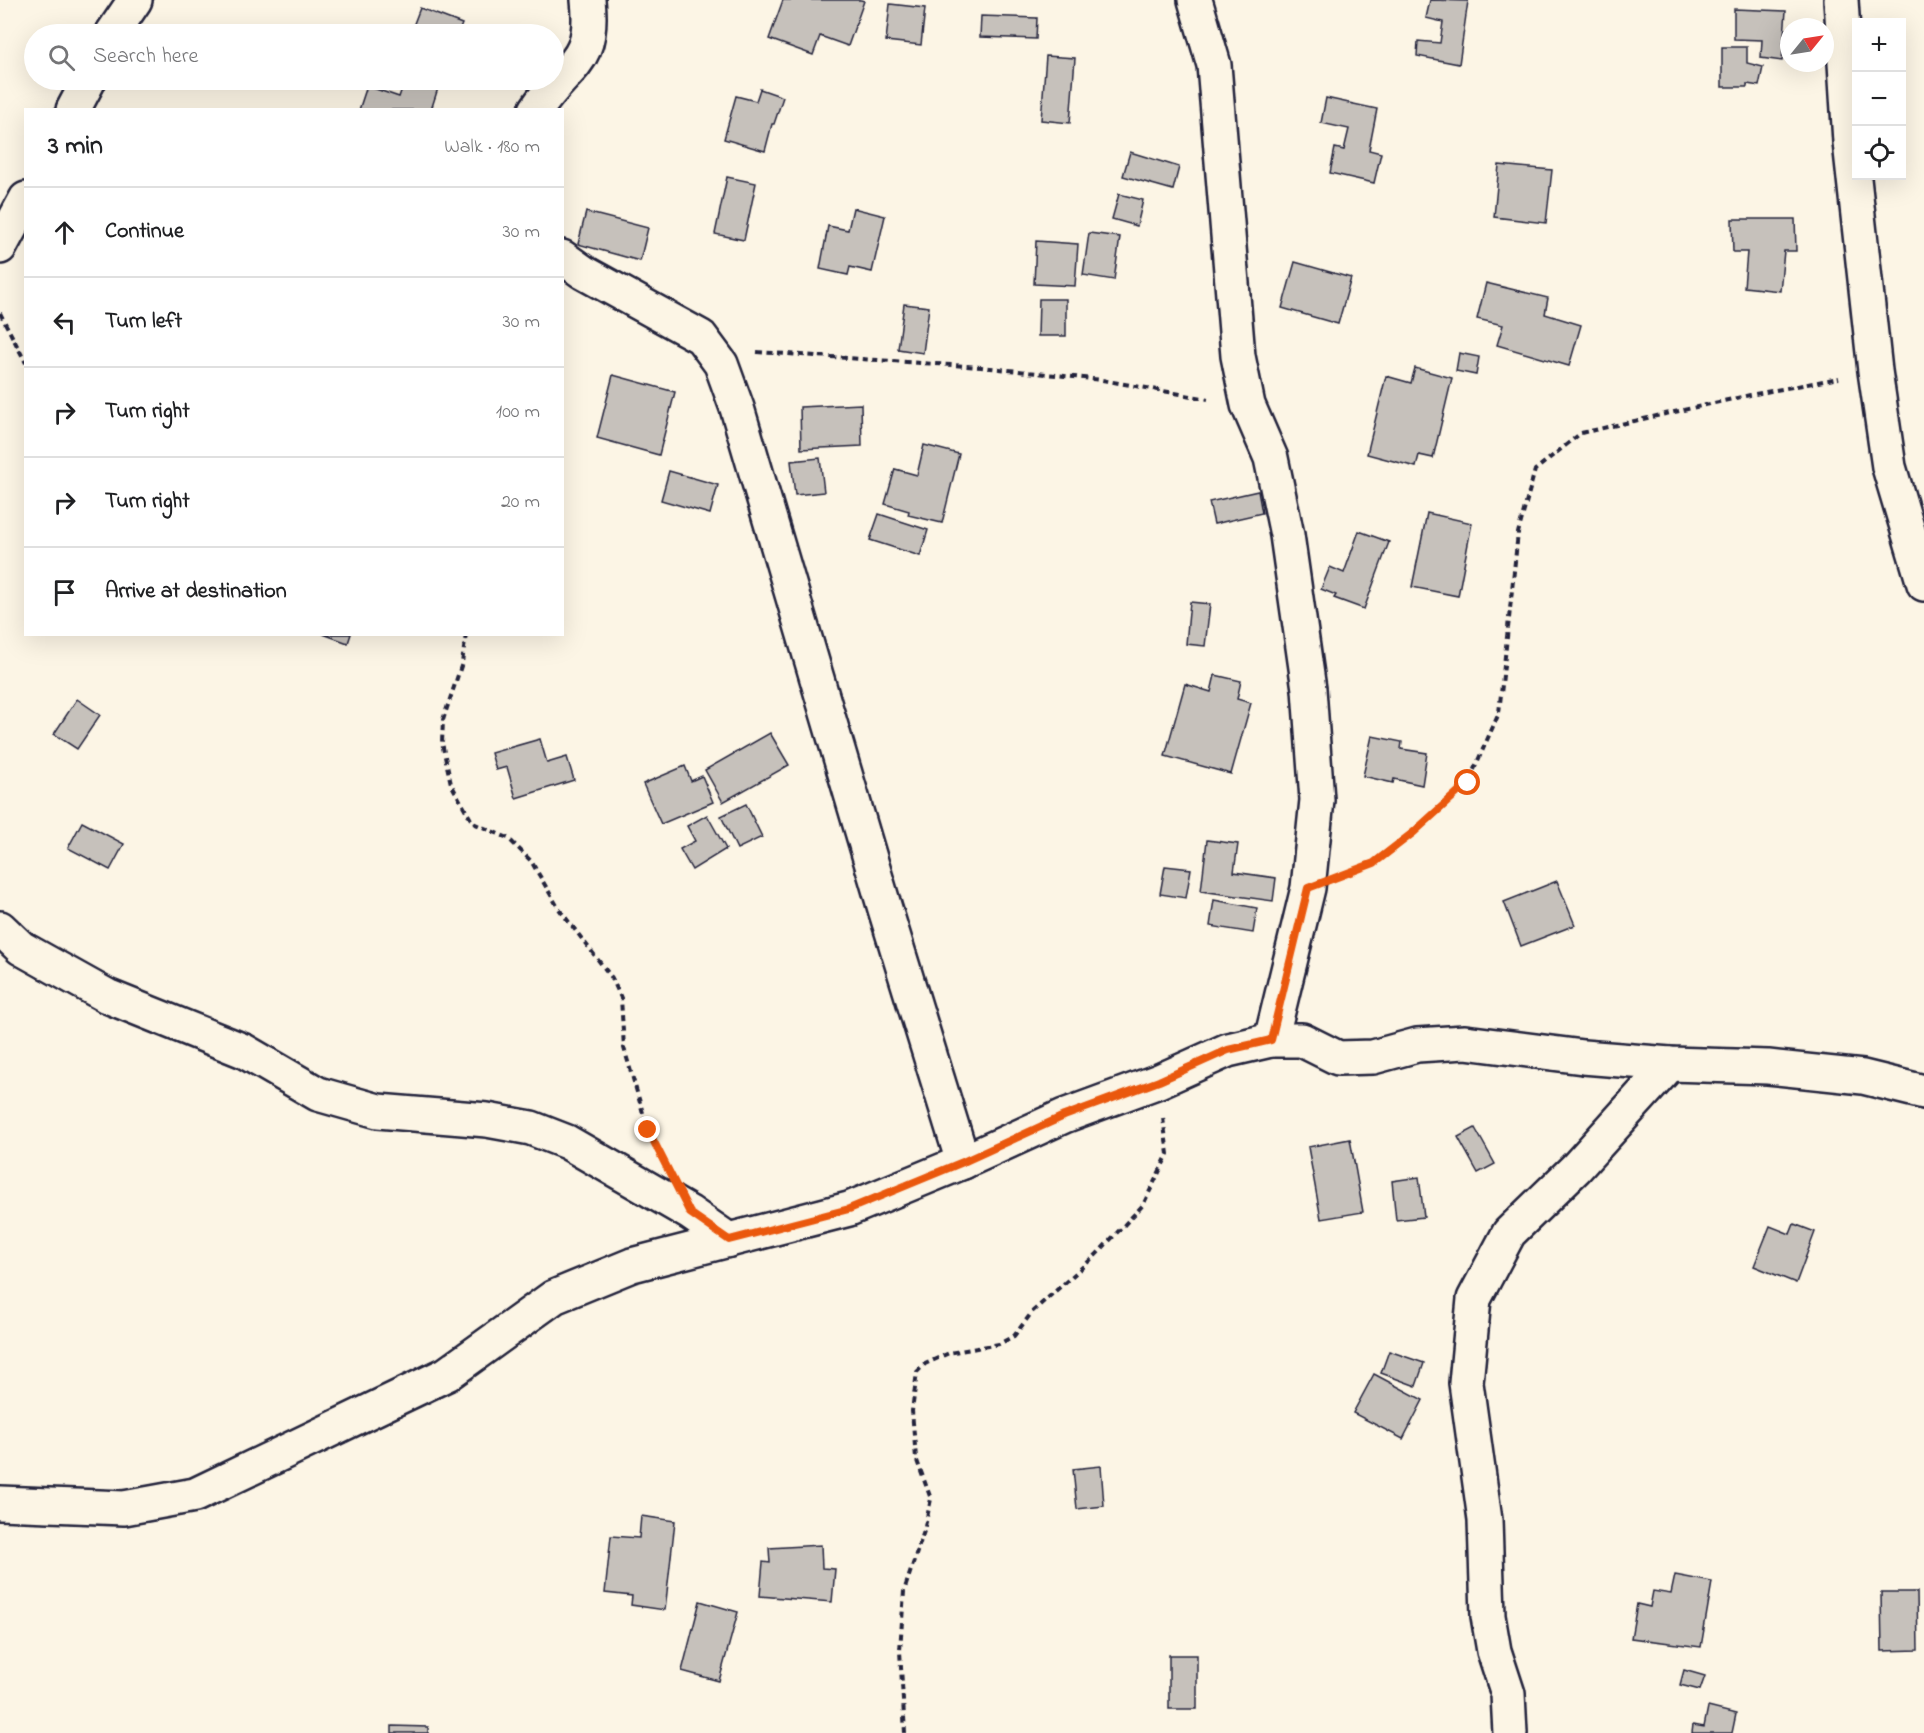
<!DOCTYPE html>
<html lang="en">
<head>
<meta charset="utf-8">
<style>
  :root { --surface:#fff; --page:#f6f6f6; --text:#202124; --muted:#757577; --line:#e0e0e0 }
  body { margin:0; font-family:"Indie Flower",sans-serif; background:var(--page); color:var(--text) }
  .controls { position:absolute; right:18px; top:18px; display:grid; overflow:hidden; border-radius:0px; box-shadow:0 6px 24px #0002 }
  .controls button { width:54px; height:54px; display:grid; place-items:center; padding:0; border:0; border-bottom:2px solid var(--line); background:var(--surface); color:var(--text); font:30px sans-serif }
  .compass { position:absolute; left:1780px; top:18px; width:54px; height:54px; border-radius:50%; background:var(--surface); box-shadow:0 6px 24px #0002; rotate:60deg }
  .stop { position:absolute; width:18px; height:18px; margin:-14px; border:4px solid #ea580c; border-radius:50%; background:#fff }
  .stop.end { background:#ea580c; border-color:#fff; box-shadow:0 2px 6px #0008 }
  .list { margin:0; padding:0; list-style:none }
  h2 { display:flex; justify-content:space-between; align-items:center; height:78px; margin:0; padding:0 24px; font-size:26px }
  h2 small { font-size:20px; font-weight:400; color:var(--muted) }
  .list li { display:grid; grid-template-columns:39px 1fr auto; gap:18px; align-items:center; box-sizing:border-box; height:90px; padding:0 24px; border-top:2px solid var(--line) }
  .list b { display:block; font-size:22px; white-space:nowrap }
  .list em { font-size:20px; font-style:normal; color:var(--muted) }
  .icon { flex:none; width:33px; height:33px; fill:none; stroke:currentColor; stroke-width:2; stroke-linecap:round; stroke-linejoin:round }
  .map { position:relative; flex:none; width:1924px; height:1733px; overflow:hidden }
  .search { position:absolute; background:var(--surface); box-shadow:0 6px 24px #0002; left:24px; top:24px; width:540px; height:66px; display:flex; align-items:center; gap:15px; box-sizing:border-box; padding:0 21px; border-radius:33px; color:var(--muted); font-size:22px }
  .panel { position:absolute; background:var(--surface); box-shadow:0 6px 24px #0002; left:24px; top:108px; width:540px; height:528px; border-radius:0px }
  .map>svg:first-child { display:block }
  .building { fill:#c6c1bb; stroke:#22223b; stroke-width:1.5 }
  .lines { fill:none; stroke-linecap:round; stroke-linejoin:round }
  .minor-casing { stroke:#22223b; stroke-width:38 }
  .path { stroke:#22223b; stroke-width:4; stroke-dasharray:6 4.5; stroke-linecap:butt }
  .minor { stroke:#fcf5e5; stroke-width:33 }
  .route { stroke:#ea580c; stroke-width:8 }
</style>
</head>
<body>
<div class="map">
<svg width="1924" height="1733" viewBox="0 0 1924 1733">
  <rect width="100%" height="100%" fill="#fcf5e5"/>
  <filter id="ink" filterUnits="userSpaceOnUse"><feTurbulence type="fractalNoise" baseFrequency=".0167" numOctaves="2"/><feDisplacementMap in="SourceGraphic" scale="12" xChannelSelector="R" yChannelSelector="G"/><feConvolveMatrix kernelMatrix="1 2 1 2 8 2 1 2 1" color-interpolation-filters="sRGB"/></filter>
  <g filter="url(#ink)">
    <!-- building -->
    <g class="building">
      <polygon points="783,0 861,0 864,1 848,46 820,36 813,55 769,39"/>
      <polygon points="1430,0 1468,1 1459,64 1417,56 1418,41 1440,43 1443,22 1426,18"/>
      <polygon points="890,4 925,8 921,45 886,41"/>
      <polygon points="420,8 462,24 458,34 410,34"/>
      <polygon points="1734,9 1786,11 1782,61 1761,58 1762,40 1734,39"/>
      <polygon points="981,16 1037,18 1036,39 980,37"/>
      <polygon points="1722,47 1747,47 1747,63 1763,67 1759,86 1747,84 1747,87 1722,87"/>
      <polygon points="1046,56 1075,58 1070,123 1041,120"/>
      <polygon points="405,80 440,82 431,110 359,110 367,86 399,97"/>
      <polygon points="760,89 783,97 774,124 772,124 765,151 724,139 736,96 756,101"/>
      <polygon points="1326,98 1377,109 1369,150 1381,153 1374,183 1330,173 1335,148 1344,150 1349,129 1321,123"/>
      <polygon points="1130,152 1179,167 1173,190 1123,176"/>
      <polygon points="1499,165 1552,170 1546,223 1494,217"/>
      <polygon points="727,177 756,183 744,240 715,234"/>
      <polygon points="1119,194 1143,200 1137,226 1112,219"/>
      <polygon points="853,208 885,216 872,272 850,267 848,275 820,269 828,226 848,230"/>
      <polygon points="586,212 648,228 640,261 578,244"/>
      <polygon points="1732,219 1795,219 1796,251 1784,251 1780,291 1744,287 1747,252 1733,252"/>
      <polygon points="1089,233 1120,237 1114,280 1083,275"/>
      <polygon points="1036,241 1078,244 1075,286 1034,284"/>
      <polygon points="1295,262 1351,278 1338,324 1282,308"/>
      <polygon points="1486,283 1548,298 1545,314 1581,325 1569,366 1497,345 1503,325 1477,319"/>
      <polygon points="1039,299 1066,299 1066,336 1038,336"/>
      <polygon points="904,304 929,307 923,353 898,349"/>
      <polygon points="1459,353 1479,357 1476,375 1456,371"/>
      <polygon points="1415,368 1452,378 1433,458 1419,455 1416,467 1367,454 1386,376 1411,383"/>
      <polygon points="613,375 675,392 659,455 597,438"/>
      <polygon points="861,404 862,446 801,449 800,407"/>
      <polygon points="924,445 959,454 942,523 908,515 909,511 885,504 895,469 917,475"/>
      <polygon points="820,458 824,492 795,495 791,461"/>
      <polygon points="669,471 718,485 710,514 661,500"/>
      <polygon points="1258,491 1262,513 1214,524 1209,502"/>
      <polygon points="1427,513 1472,523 1458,596 1412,587"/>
      <polygon points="879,514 928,530 920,556 870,540"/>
      <polygon points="1359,531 1389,542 1364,609 1334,598 1336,595 1321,589 1330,567 1344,573"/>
      <polygon points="1190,602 1210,604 1205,646 1186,644"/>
      <polygon points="323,634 351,634 348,643"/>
      <polygon points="1215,675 1241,681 1237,699 1251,703 1231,774 1165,756 1185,684 1211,692"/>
      <polygon points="77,699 100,715 77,749 54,734"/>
      <polygon points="770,733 789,765 723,802 705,770"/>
      <polygon points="1372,736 1402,742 1401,749 1427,753 1422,785 1394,779 1393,783 1363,776"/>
      <polygon points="540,739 547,763 567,757 574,780 516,798 507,767 496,770 491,753"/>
      <polygon points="685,766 691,781 702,776 713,802 661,824 643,784"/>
      <polygon points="746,804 762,837 737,849 721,816"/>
      <polygon points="707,815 726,849 692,870 680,849 695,841 687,826"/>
      <polygon points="82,822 124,844 110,870 68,848"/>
      <polygon points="1207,840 1238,844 1234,872 1276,878 1273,901 1201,891"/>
      <polygon points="1165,866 1191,869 1186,898 1160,894"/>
      <polygon points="1557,881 1575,925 1521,946 1504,902"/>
      <polygon points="1214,900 1257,908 1253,933 1210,926"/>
      <polygon points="1475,1128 1495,1164 1478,1173 1458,1137"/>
      <polygon points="1350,1139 1363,1212 1321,1219 1308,1147"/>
      <polygon points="1419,1177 1424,1217 1396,1220 1392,1181"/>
      <polygon points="1794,1224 1815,1232 1796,1283 1754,1266 1770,1226 1790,1234"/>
      <polygon points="1389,1351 1424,1363 1416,1386 1381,1373"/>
      <polygon points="1374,1374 1423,1400 1403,1439 1353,1413"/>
      <polygon points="1101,1466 1104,1506 1077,1509 1073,1469"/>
      <polygon points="641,1516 675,1521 665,1610 631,1605 632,1596 605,1593 611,1536 639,1538"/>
      <polygon points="821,1545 822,1568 835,1569 832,1602 760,1596 763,1562 770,1563 769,1548"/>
      <polygon points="1675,1575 1712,1582 1701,1647 1631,1638 1637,1604 1650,1607 1653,1591 1671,1594"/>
      <polygon points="1881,1592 1917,1592 1918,1650 1882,1651"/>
      <polygon points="700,1601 738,1612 719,1681 682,1671"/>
      <rect x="1169" y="1655" width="28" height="54"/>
      <polygon points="1684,1670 1705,1676 1700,1690 1680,1685"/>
      <polygon points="1708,1707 1736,1714 1732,1733 1692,1733 1693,1725 1704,1727"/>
      <polygon points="392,1726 428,1727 428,1733 392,1733"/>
    </g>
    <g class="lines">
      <!-- minor casing -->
      <g class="minor-casing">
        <g id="minor">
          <polyline points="1195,0 1214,65 1238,356 1248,405 1271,458 1287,535 1309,689 1317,800 1308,888 1271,1040"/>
          <polyline points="1841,0 1850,142 1875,371 1889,467 1924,584"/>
          <polyline points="112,34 135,0"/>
          <polyline points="73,110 89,80"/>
          <path d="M536 110C567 63 595 65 588 0"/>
          <polyline points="0,247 26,199"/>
          <polyline points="562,257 583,272 701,337 721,364 737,408 885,909 963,1162"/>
          <polyline points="0,928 21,948 107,996 244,1051 318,1094 378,1111 487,1120 531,1128 567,1142 690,1213 729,1240"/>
          <polyline points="0,1503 124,1508 195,1495 447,1374 554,1297 632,1265 849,1209 963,1162 1064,1116 1159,1081 1228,1050 1271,1040 1302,1040 1338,1058 1373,1057 1417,1045 1465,1042 1583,1057 1670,1064 1768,1067 1863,1077 1924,1092"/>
          <polyline points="1510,1733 1508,1694 1494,1651 1488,1616 1485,1520 1466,1383 1474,1299 1509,1233 1576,1168 1670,1064"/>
        </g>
      </g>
      <!-- path -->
      <g class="path">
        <polyline points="0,313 26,363"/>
        <polyline points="757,352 981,367 1102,380 1208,399"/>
        <polyline points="466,634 462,663 443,720 442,743 451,784 473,823 508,838 531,861 559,909 612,978 621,998 624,1048 648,1130 659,1152"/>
        <polyline points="1346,874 1374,863 1414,832 1468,783 1499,713 1518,533 1535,470 1581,433 1750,395 1839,378"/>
        <polyline points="905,1733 900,1651 904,1591 924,1531 931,1499 916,1458 912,1411 917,1372 925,1364 949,1353 999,1344 1014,1336 1033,1311 1096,1255 1143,1205 1168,1154 1163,1118"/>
      </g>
      <!-- minor -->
      <use href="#minor" class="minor"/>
    </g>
  </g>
  <g class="lines" filter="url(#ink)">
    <!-- route -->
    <polyline class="route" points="648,1130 690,1213 729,1240 849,1209 963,1162 1064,1116 1159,1081 1228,1050 1271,1040 1308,888 1374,863 1414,832 1468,783"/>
  </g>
</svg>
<div class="controls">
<button>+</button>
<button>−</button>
<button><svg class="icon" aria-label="locate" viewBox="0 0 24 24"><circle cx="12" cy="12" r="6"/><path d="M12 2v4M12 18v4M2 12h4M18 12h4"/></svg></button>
</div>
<svg class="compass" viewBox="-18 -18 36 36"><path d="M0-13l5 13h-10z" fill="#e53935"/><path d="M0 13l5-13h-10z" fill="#757577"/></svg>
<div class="stop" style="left:1468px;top:783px"></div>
<div class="stop end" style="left:648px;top:1130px"></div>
<div class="search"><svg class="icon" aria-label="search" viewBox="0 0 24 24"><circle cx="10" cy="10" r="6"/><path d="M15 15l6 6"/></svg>Search here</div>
<section class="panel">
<h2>3 min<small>Walk · 180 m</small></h2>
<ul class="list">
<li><svg class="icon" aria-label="ahead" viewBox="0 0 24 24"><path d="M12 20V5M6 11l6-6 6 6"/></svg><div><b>Continue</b></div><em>30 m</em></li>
<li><svg class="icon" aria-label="left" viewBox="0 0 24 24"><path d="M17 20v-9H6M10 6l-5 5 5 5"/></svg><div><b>Turn left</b></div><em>30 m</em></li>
<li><svg class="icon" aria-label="right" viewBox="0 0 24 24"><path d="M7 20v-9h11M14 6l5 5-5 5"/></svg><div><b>Turn right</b></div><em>100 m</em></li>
<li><svg class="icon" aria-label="right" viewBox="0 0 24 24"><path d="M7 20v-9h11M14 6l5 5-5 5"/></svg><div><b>Turn right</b></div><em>20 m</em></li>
<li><svg class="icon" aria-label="arrive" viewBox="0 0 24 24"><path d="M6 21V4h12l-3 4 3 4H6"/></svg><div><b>Arrive at destination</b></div></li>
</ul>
</section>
</div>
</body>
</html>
